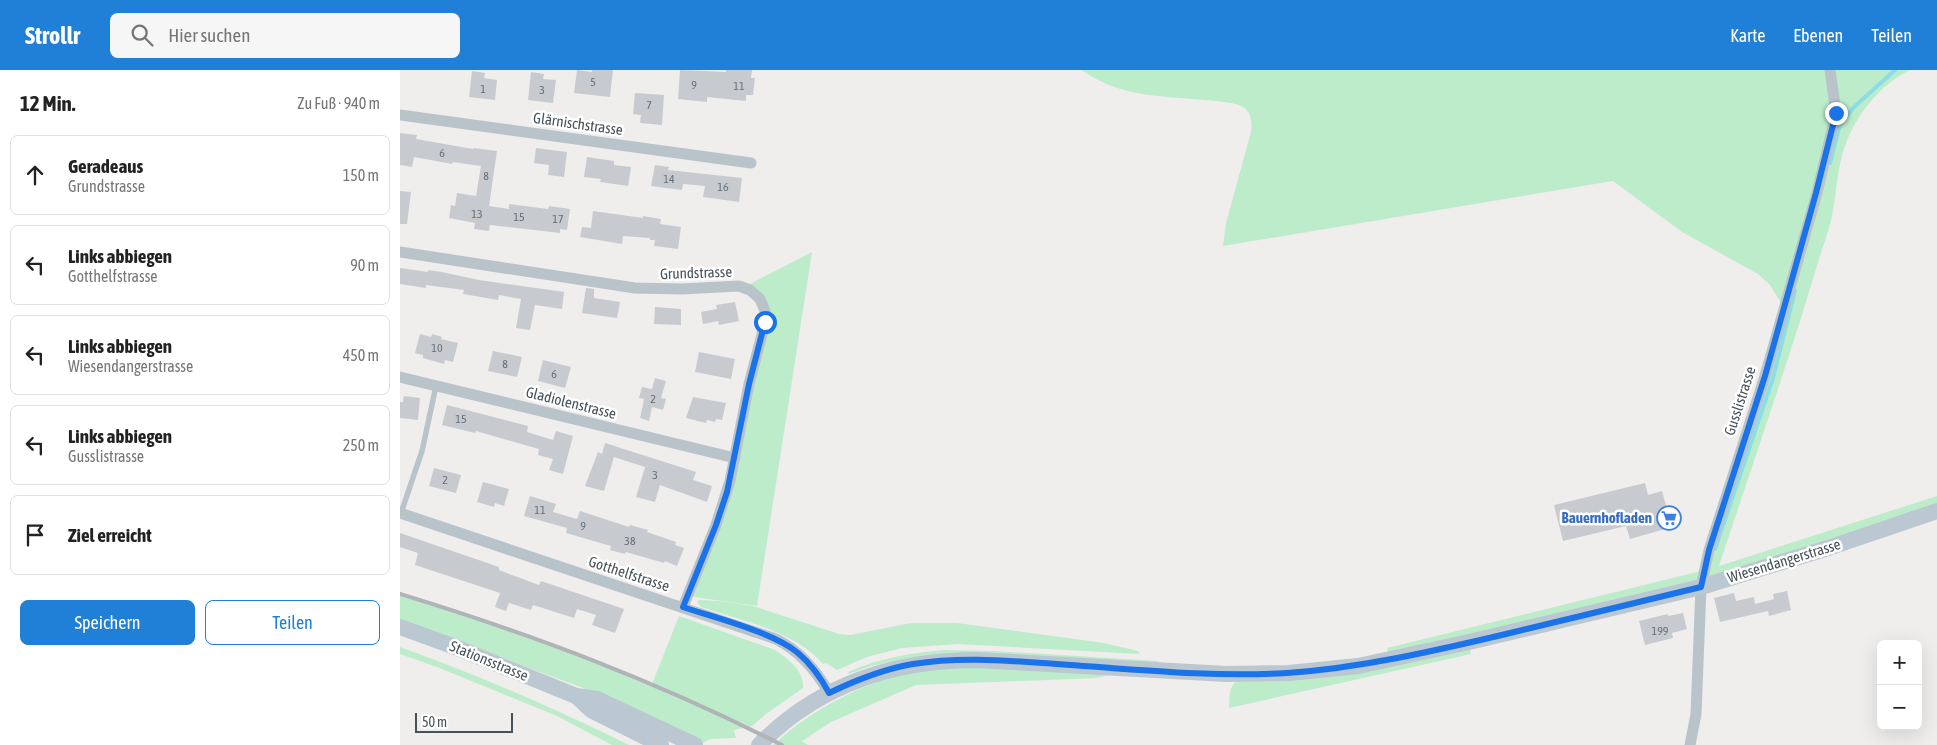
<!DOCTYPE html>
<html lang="de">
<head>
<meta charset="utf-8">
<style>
  :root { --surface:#fff; --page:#f6f6f6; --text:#222; --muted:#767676; --line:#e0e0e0; --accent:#2080d7 }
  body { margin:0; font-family:"Asap Condensed",sans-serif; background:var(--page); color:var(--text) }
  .controls { position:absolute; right:15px; bottom:15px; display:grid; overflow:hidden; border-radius:8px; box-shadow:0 5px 20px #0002 }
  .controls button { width:45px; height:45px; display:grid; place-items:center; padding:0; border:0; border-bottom:1px solid var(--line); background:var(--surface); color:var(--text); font:25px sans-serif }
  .scale { position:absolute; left:15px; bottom:12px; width:98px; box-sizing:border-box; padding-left:5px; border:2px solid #46525a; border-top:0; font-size:14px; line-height:18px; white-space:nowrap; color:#46525a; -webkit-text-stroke:4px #fff; paint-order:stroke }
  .stop { position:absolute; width:15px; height:15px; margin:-11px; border:4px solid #1a73e8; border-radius:50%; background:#fff }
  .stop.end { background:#1a73e8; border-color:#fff; box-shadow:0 1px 5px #0008 }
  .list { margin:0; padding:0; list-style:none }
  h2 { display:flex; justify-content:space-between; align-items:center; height:65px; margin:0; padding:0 20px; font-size:21px }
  h2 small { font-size:16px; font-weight:400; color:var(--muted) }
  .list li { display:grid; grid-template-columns:32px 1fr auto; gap:15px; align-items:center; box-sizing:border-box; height:80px; margin:0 10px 10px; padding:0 10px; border:1px solid var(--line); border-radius:8px }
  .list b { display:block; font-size:19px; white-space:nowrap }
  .list p { margin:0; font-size:16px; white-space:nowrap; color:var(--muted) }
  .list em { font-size:16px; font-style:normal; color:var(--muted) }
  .actions { display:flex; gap:10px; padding:15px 20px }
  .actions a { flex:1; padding:11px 0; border:1px solid var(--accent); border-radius:8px; text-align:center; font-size:18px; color:var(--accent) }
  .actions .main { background:var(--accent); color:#fff }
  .icon { flex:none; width:28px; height:28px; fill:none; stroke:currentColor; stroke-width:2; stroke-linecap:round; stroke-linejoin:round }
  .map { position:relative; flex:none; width:1537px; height:675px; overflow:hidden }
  header { display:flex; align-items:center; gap:30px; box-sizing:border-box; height:70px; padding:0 25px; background:var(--accent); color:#fff }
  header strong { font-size:24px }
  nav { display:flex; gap:28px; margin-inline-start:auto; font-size:18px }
  .search { width:350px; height:45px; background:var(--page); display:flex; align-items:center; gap:12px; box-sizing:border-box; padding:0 18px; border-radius:8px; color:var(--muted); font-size:19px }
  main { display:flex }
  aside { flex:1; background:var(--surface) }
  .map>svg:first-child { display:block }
  .green { fill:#bdeccb }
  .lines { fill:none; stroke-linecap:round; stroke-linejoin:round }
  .stream { stroke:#8bdde8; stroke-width:4 }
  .building { fill:#c7cbd0 }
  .service { stroke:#b9c3ca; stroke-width:5.5 }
  .minor { stroke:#b9c3ca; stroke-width:11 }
  .secondary { stroke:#bbc7d1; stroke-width:16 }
  .rail { stroke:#b0b3b7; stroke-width:4 }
  .route { stroke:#1a73e8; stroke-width:6 }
  .labels { text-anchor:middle; stroke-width:5; stroke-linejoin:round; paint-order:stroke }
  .number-label { font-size:12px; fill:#667078 }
  .street-label { font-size:15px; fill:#46525a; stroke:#fff }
  .shop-label { font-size:15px; font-weight:bold; fill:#366cbe; stroke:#fff; text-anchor:end }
</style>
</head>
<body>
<header>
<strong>Strollr</strong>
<div class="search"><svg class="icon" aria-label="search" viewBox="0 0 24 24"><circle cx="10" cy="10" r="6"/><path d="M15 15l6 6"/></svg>Hier suchen</div>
<nav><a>Karte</a><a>Ebenen</a><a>Teilen</a></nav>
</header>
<main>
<aside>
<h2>12 Min.<small>Zu Fuß · 940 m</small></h2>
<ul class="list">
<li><svg class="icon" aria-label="ahead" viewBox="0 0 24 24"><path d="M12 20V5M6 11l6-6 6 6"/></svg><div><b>Geradeaus</b><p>Grundstrasse</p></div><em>150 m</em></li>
<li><svg class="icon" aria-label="left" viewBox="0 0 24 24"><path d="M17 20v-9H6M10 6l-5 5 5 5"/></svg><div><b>Links abbiegen</b><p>Gotthelfstrasse</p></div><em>90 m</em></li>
<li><svg class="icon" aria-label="left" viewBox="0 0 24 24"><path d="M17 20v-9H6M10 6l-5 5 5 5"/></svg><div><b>Links abbiegen</b><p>Wiesendangerstrasse</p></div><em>450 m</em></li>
<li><svg class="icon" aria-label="left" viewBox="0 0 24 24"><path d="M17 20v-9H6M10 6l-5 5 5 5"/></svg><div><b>Links abbiegen</b><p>Gusslistrasse</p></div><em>250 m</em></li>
<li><svg class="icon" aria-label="arrive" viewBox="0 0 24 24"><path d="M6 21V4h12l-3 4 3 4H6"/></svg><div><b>Ziel erreicht</b></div></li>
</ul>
<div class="actions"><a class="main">Speichern</a><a>Teilen</a></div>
</aside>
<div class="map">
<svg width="1537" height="675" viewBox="0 0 1537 675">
  <rect width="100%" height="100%" fill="#f0eded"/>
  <!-- green -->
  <g class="green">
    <path d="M682 0H1510C1482 14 1460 40 1448 68 1437 93 1437 121 1432 146 1429 160 1424 173 1420 186 1389 290 1353 393 1319 496L1537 426V441L1428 478 990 590 987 578 1305 500 1383 236 1370 215 1358 204 1282 162 1213 111 823 176 826 153 851 62C853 44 848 36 831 33 781 25 724 32 682 0Z"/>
    <polygon points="412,182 357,536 287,526 316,455 365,241 344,217"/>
    <path d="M0 524 151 573 252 614 279 546 375 580C387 588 405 601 403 618L366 644 352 656 334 660 336 668 310 669 301 674 183 618 0 550Z"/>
    <path d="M299 530 319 531 353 536 439 564 451 565 511 553H557L704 573 738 581 740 584 558 574 502 578 467 587 437 600 426 593 423 594C397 562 340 550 301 537L297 532Z"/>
    <path d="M0 577C78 605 154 638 229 675H212L157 646 37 597 0 584Z"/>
    <path d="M1070 577 1071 584 829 638C830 626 828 617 838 610Z"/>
    <path d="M544 580 594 581 759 591 750 594 515 587 471 596 449 604 448 602C479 588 511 583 544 580Z"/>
    <path d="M551 596 718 603 697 608 516 615 431 652 402 671 408 675H373C410 641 457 616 505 603 520 599 536 598 551 596Z"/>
  </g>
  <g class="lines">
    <!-- stream -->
    <g class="stream">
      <polyline points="1430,93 1440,54 1453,38 1495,0"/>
      <polyline points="1315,479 1373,308 1395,221"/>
    </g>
  </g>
  <!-- building -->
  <g class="building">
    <polygon points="177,0 192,2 192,0 213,0 210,27 174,23"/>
    <polygon points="280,0 326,2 326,0 352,0 351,8 355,8 353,25 346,25 346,31 307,27 307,32 278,29"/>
    <polygon points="72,1 85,3 84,8 97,10 95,30 69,27"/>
    <polygon points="131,2 144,4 143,9 156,10 153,33 128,30"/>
    <polygon points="235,23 264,25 262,55 240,53 241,45 233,44"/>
    <polygon points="0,63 17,65 16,69 73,79 74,78 97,81 89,136 109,139 109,134 148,139 149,136 170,139 167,160 160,159 160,163 90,155 89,161 74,159 75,153 49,148 51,135 55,136 57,123 76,126 81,96 53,92 52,94 14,87 12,97 0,95"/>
    <polygon points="136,78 167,82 164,107 148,105 149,95 134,93"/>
    <polygon points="187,87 214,91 214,95 231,97 228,116 200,112 201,109 184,107"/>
    <polygon points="255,95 269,97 268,100 342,108 339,132 303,127 305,116 283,114 282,120 251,116"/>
    <polygon points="0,121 11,122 7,154 0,154"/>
    <polygon points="193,141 243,148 243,146 261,149 260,154 281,157 278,179 254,176 255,170 250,170 250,168 223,166 222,174 180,167 182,157 191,158"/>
    <polygon points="0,198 28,202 28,200 42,202 79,210 164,222 162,239 135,235 130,260 116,258 121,229 99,225 98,230 63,224 64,220 26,215 26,218 0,214"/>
    <polygon points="186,218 194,219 194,228 220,232 217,248 182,243"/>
    <polygon points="335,232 339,251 319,255 318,251 303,254 301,242 317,239 316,235"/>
    <polygon points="255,237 281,239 281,255 254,254"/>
    <polygon points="20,264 31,267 32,264 42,267 41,269 58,273 53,292 45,290 44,294 23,288 23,285 15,283"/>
    <polygon points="93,281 122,287 117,307 88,301"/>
    <polygon points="299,282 335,289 331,309 295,302"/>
    <polygon points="143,290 171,297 165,318 138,311"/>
    <polygon points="255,308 266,311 261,328 266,329 263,340 252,337 249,351 240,348 244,329 239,328 242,317 252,319"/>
    <polygon points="4,326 20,328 18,350 0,348 0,332 3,332"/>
    <polygon points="293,327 326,333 322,350 316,349 315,352 307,350 306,353 286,348"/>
    <polygon points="47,335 128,356 127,362 153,370 156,361 173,366 163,404 149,400 153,389 138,385 139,379 76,361 75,363 42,355"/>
    <polygon points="205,373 296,402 293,410 312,416 307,432 260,415 255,432 236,427 245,397 214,387 204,421 185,416 198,382 202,384"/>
    <polygon points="34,398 61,405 56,423 29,416"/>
    <polygon points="83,412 109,419 104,436 95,433 94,437 77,432"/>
    <polygon points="1245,413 1248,425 1262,421 1272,457 1230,469 1226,456 1163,471 1154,435"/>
    <polygon points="130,426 156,434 153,442 177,449 180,441 229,457 230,455 248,460 247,462 276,472 275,475 284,478 277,496 265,491 264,493 226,482 225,484 210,480 211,476 166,463 167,458 124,446"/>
    <polygon points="0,463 99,497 99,500 139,515 141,511 224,539 215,563 192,555 196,545 177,539 174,548 133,535 131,540 109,533 106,541 95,537 100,523 15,495 18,483 0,477"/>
    <polygon points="1387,521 1391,540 1369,546 1368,541 1320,552 1314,528 1334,523 1336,531 1354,527 1355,534 1374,529 1373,524"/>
    <polygon points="1283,543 1287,559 1272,563 1273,568 1245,575 1239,551 1268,544 1268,546"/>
  </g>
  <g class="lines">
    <!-- service -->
    <polyline class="service" points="1,443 22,381 36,316"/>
    <!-- minor -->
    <g class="minor">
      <polyline points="0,45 351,93"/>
      <polyline points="0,182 235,218 282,219 339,216 350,220 360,229 365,241 365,253 349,314 330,411 316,455 283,537"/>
      <polyline points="0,307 335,388"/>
      <path d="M0 443 376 569C400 581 416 600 429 623"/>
      <polyline points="1290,675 1296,644 1301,517 1309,480 1365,306 1417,123 1436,43 1430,0"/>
    </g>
    <!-- secondary -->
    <g class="secondary">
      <polyline points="0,557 55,577 176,626 197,629 295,675"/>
      <polyline points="176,626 191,640 261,675"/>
      <path d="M359 675C419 614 494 590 577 590L826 604 889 603 958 596 1069 572 1301 517 1428 478 1537 441"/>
    </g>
    <!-- rail -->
    <path class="rail" d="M0 524C134 565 256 611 382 675"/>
  </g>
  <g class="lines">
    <!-- route -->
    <path class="route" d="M365 252 349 314 327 422 316 455 283 537C315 548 373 562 398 583 411 594 421 608 429 623 456 610 483 599 513 594 556 587 599 590 642 593 723 598 806 608 887 603 961 598 1034 581 1106 564 1171 548 1236 533 1301 517L1309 480 1365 306 1416 123 1436 43"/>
  </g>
  <!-- icons -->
  <defs>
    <g id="supermarket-ring" transform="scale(1.25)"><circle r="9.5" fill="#fff" stroke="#3f7fe0" stroke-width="1.5"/><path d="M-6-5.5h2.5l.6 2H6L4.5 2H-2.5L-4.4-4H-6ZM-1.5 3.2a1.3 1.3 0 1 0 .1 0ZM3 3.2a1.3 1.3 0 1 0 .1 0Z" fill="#3f7fe0"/></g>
  </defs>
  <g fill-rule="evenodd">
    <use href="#supermarket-ring" x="1269" y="448"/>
  </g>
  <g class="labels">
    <!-- number labels -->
    <g class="number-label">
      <text x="193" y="16">5</text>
      <text x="294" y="19">9</text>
      <text x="339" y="20">11</text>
      <text x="83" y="23">1</text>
      <text x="142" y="24">3</text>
      <text x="249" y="39">7</text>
      <text x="42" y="87">6</text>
      <text x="86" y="110">8</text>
      <text x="269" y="113">14</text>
      <text x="323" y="121">16</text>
      <text x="77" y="148">13</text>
      <text x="119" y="151">15</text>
      <text x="158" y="153">17</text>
      <text x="37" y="282">10</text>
      <text x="105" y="298">8</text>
      <text x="154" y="308">6</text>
      <text x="253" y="333">2</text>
      <text x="61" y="353">15</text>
      <text x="255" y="409">3</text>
      <text x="45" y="414">2</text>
      <text x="140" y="444">11</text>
      <text x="183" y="460">9</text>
      <text x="230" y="475">38</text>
      <text x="1260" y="565">199</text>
    </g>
    <!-- street labels -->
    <g class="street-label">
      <text transform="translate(178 54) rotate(8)" y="5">Glärnischstrasse</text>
      <text transform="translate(296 203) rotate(-2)" y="5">Grundstrasse</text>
      <text transform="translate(1340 331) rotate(-72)" y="5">Gusslistrasse</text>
      <text transform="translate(171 333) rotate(14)" y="5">Gladiolenstrasse</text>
      <text transform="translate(1384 491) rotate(-17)" y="5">Wiesendangerstrasse</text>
      <text transform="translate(229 504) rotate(18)" y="5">Gotthelfstrasse</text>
      <text transform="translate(89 591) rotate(22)" y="5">Stationsstrasse</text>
    </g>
    <!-- shop labels -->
    <g class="shop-label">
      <text x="1252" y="453">Bauernhofladen</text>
    </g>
  </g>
</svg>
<div class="controls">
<button>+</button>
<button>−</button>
</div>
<div class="scale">50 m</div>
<div class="stop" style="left:365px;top:252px"></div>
<div class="stop end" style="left:1436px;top:43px"></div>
</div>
</main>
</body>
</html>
